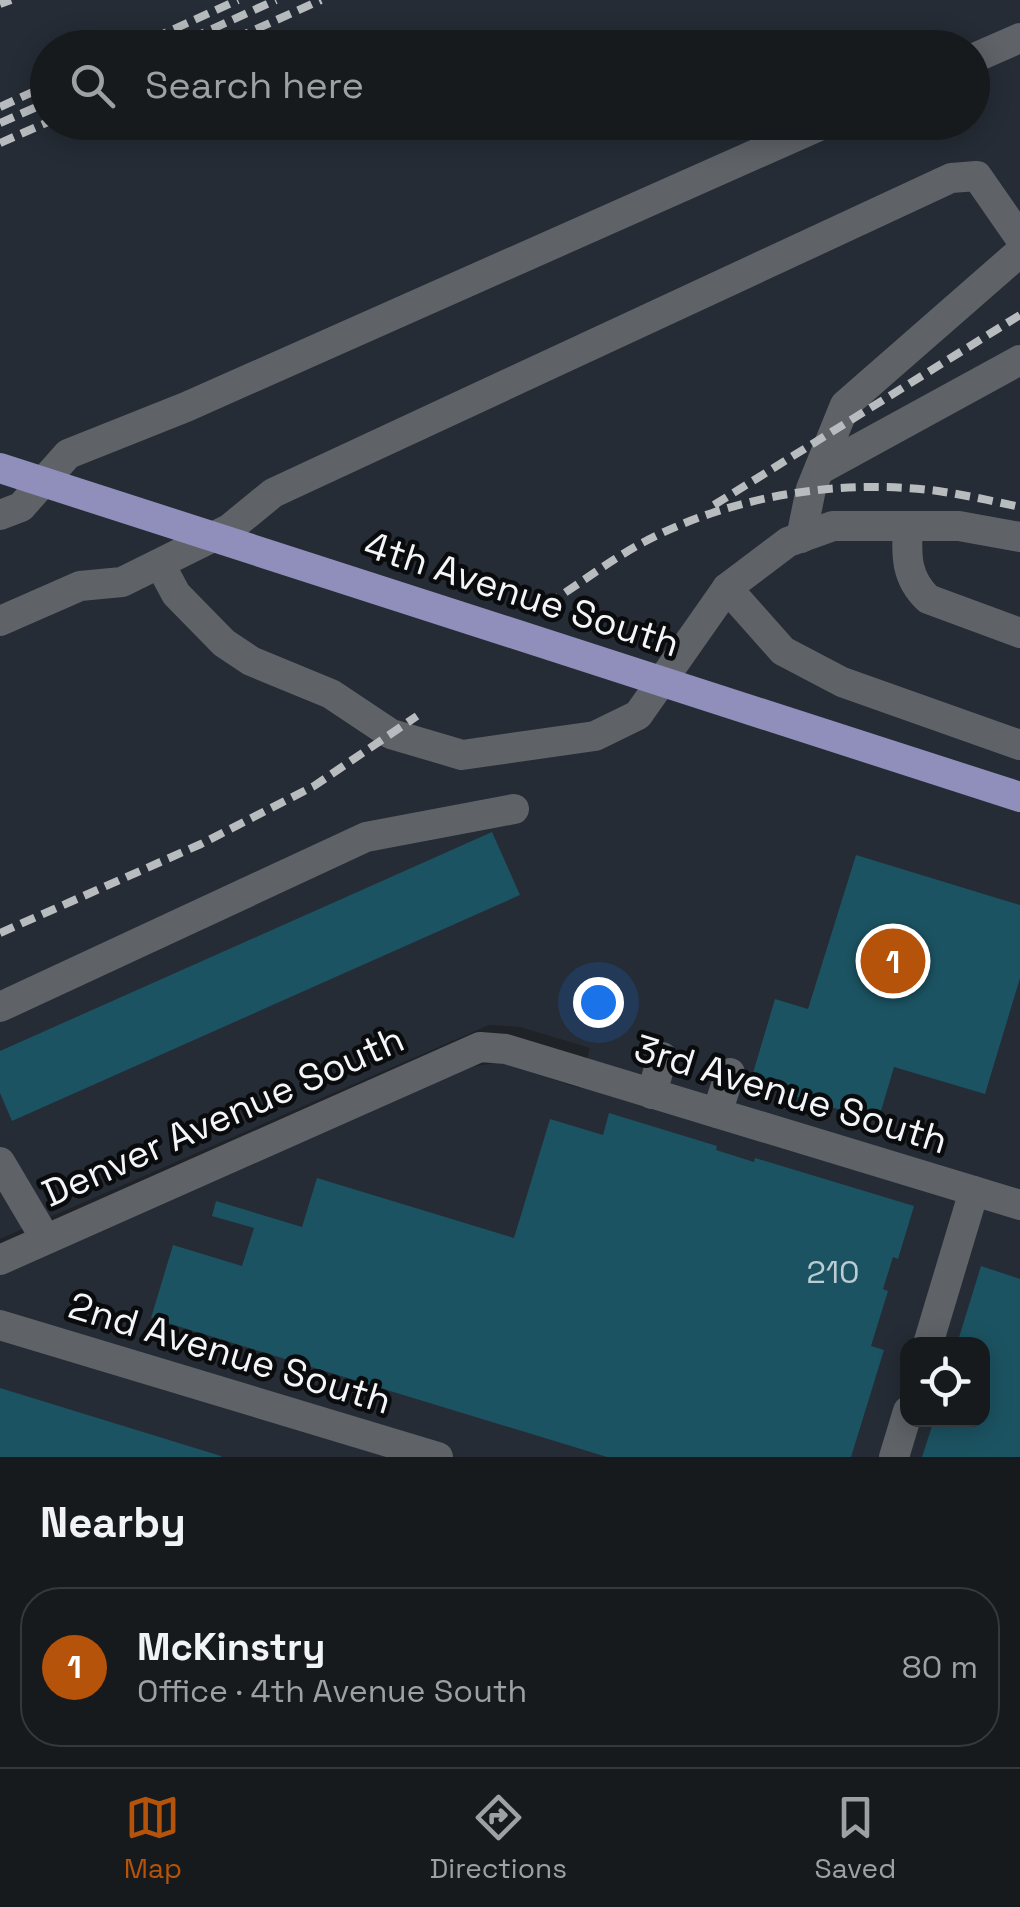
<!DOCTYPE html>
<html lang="en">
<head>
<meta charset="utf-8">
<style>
  :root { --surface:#171a1c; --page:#202325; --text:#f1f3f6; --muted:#9ea1a3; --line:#36383b; --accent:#b45309 }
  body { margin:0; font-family:"Space Grotesk",sans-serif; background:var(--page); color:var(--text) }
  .controls { position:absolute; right:30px; bottom:30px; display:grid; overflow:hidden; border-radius:20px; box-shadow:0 5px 25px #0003 }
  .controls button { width:90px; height:90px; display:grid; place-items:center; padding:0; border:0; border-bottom:2px solid var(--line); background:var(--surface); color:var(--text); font:50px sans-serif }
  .you { position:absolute; left:598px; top:1002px; width:35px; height:35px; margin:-25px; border:8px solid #fff; border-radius:50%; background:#1a73e8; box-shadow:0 0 0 15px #1a73e833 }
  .badge { display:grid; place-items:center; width:65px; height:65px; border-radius:50%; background:var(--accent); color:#fff; font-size:32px; font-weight:700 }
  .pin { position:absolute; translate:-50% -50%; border:5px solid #fff; box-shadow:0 2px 10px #0006 }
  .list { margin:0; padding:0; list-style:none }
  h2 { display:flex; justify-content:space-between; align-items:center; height:130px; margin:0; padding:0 40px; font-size:42px }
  h2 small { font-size:32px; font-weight:400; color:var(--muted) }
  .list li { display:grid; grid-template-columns:65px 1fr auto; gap:30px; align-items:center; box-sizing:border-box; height:160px; margin:0 20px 20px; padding:0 20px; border:2px solid var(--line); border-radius:40px }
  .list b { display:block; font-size:38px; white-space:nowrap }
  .list p { margin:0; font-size:32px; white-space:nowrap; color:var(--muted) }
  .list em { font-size:32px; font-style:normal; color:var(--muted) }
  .icon { flex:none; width:55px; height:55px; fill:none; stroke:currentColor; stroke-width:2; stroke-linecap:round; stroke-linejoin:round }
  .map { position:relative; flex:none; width:1020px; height:1457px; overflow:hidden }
  .search { position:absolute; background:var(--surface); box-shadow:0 5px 25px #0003; left:30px; right:30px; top:30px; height:110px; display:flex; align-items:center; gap:25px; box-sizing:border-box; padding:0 35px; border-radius:55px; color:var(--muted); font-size:38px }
  .sheet { height:310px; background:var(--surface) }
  nav { display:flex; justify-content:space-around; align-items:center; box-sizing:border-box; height:140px; border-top:2px solid var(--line); background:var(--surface); font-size:28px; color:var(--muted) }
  nav a { display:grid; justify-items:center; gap:5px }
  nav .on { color:var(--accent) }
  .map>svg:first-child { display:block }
  .built { fill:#252c35; fill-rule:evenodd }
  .building { fill:#1c5362 }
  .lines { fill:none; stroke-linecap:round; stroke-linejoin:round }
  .minor { stroke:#5f6368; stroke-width:30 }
  .major { stroke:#908fbb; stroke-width:30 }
  .rail { stroke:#b9bcbf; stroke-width:8; stroke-dasharray:15 8; stroke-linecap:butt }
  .labels { text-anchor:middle; stroke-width:9; stroke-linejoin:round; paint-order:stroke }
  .number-label { font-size:32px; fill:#bdccd2 }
  .street-label { font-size:38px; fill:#f3f5f8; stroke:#0a0b0d }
</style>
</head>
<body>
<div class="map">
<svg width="1020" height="1457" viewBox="0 0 1020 1457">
  <rect width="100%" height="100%" fill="#1f2226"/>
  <!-- built -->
  <path class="built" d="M0 0H1020V1457H0V1269L459 1069 500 1062 579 1088 590 1048 520 1027 489 1025 0 1239ZM48 48H972V122H48ZM908 1344H982V1420H908Z"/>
  <!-- building -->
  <g class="building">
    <polygon points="492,832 520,895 12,1121 0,1093 0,1051"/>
    <polygon points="856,855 1020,905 1020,978 985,1094 894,1067 878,1121 750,1083 775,999 808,1009"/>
    <polygon points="609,1113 717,1146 716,1150 754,1162 755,1158 914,1206 898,1259 893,1257 883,1289 888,1291 871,1346 884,1350 851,1457 607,1457 151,1318 173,1245 242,1266 254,1228 212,1216 216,1201 302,1227 317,1178 514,1238 550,1119 603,1135"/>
    <polygon points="981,1266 1020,1279 1020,1457 922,1457 934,1420 982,1420 982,1344 957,1344"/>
    <polygon points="0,1388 221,1456 221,1457 0,1457"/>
  </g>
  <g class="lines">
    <!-- minor -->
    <g class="minor">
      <polyline points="972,59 1020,38"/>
      <polyline points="819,470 1020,360"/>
      <polyline points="0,515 21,507 68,454 186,407 828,122"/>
      <path d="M908 526C906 556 906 578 928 599L1020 633"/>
      <polyline points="801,538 811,489 845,405 1020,252"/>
      <polyline points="160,564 176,594 224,643 251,661 331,694 391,734 462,755 595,736 638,715 727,588 788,542 833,526 959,526 1020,537"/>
      <polyline points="727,588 783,651 842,682 1020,745"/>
      <polyline points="0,621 80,586 122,582 229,529 273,493 951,178 977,176 1020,238"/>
      <polyline points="0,1007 366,837 514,809"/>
      <polyline points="652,1094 662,1057"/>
      <polyline points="717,1113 730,1073"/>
      <polyline points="0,1162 45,1238"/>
      <polyline points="0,1260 480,1047 506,1049 1020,1205"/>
      <polyline points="0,1325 438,1457"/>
      <polyline points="928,1344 974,1191"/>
      <polyline points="894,1457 908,1411"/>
    </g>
    <!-- major -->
    <polyline class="major" points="0,468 1020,797"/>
    <!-- rail -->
    <g class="rail">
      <polyline points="0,4 11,0"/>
      <polyline points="132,48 238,0"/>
      <polyline points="170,48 276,0"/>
      <polyline points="214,48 321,0"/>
      <polyline points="0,107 48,85"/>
      <polyline points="0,123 48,102"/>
      <polyline points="0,143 48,122"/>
      <polyline points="714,505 1020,315"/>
      <path d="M546 605C578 585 609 561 642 543 730 496 839 478 938 491 965 495 993 501 1020 507"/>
      <polyline points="0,933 201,844 314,786 417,716"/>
    </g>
  </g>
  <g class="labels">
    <!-- number labels -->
    <g class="number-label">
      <text x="833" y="1283">210</text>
    </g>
    <!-- street labels -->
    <g class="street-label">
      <text transform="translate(522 594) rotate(18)" y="13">4th Avenue South</text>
      <text transform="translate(791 1094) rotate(17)" y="13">3rd Avenue South</text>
      <text transform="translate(223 1116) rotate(-24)" y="13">Denver Avenue South</text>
      <text transform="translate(230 1353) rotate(17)" y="13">2nd Avenue South</text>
    </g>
  </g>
</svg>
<div class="controls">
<button><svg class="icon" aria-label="locate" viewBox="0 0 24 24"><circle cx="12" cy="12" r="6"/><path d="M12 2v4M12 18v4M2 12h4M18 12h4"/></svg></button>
</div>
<div class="you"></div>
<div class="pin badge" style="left:893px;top:961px">1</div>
<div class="search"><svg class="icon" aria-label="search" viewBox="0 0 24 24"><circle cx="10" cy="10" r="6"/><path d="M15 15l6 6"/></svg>Search here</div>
</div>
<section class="sheet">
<h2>Nearby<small></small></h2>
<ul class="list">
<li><span class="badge">1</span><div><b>McKinstry</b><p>Office · 4th Avenue South</p></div><em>80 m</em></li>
</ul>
</section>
<nav>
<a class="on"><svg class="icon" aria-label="map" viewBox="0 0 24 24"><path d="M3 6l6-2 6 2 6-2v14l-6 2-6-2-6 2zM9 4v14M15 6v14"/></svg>Map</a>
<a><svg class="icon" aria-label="directions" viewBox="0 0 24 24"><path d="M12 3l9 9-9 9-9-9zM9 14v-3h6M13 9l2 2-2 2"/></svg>Directions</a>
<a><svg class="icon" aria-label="saved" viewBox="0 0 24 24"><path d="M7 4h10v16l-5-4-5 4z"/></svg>Saved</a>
</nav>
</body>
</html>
